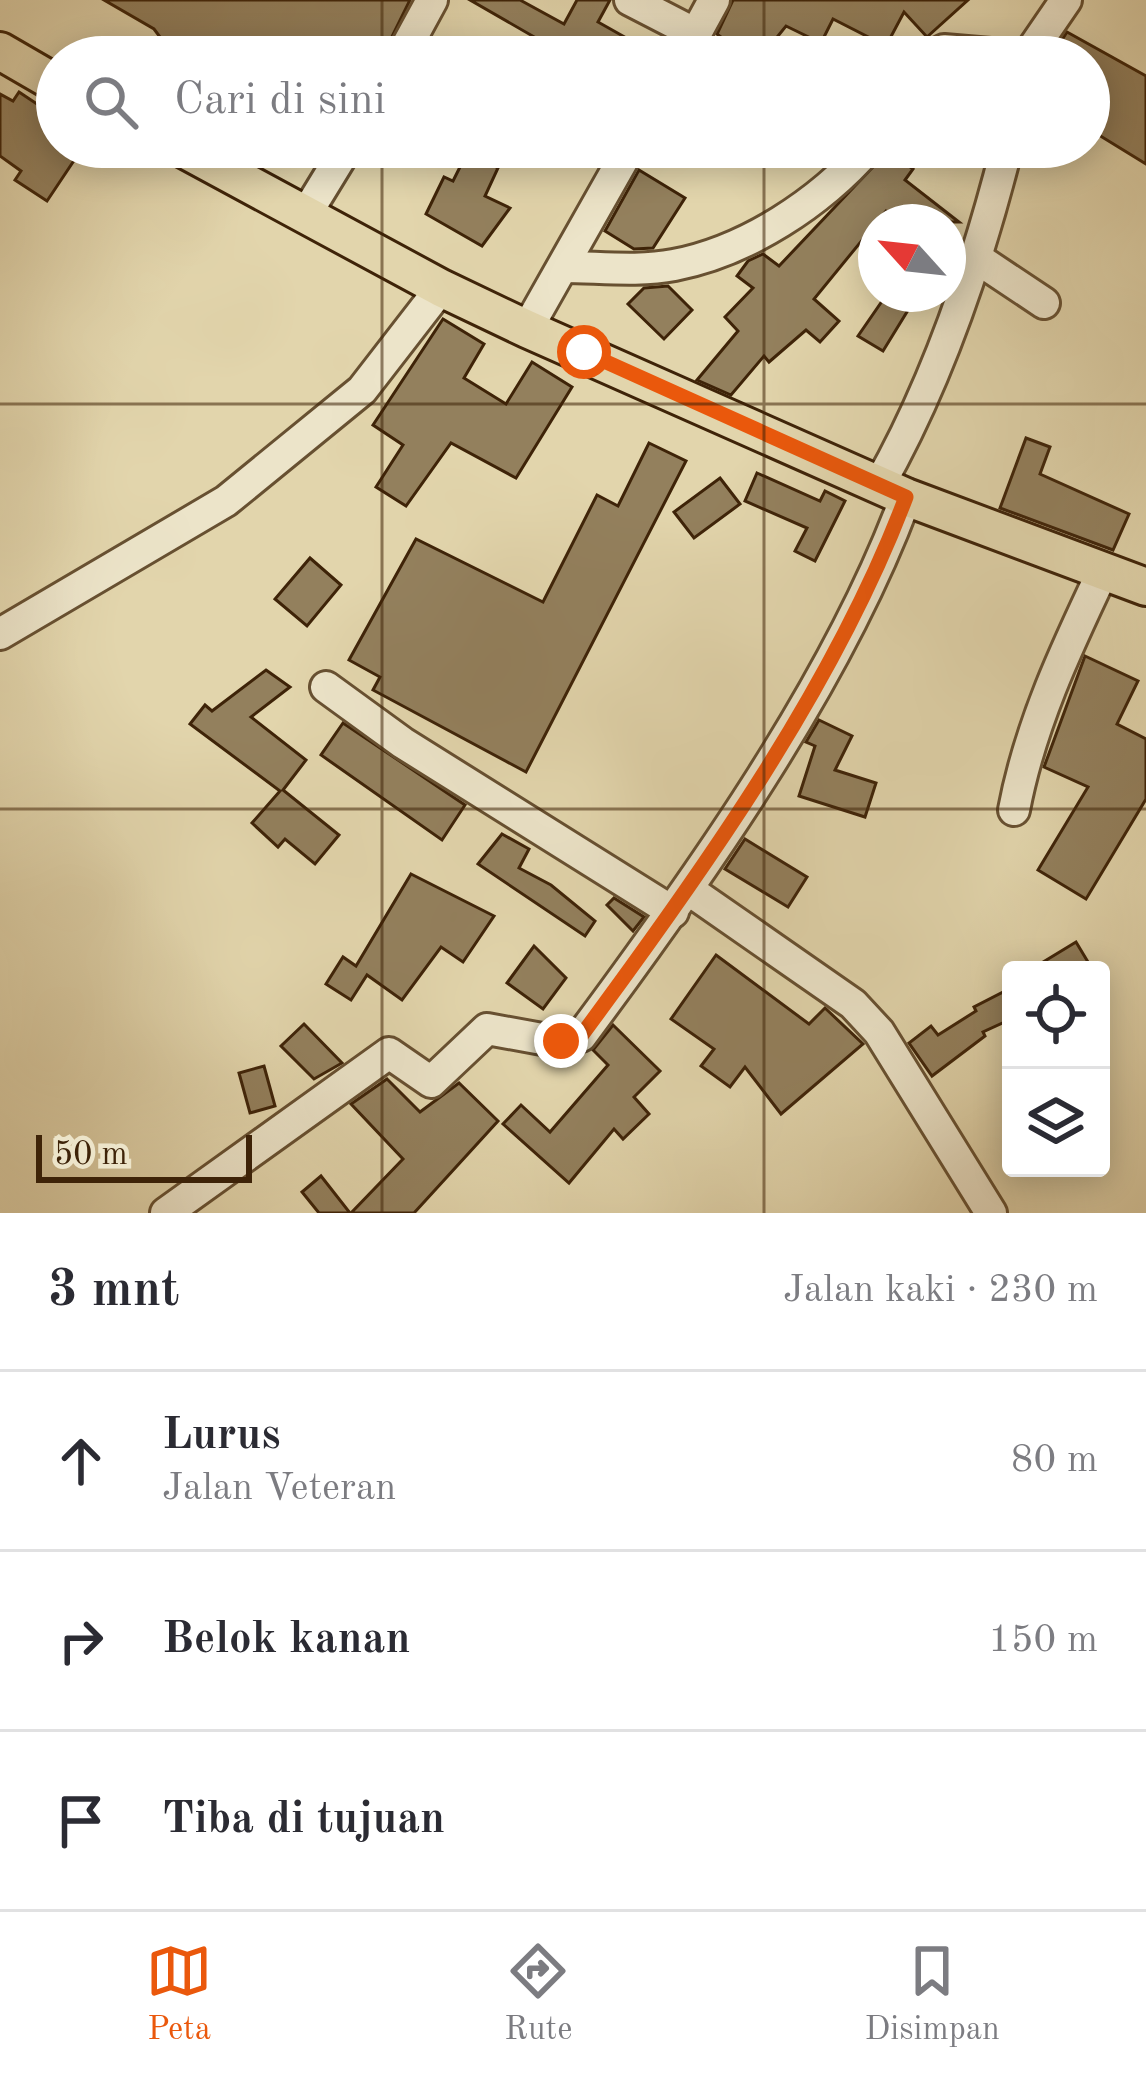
<!DOCTYPE html>
<html lang="id">
<head>
<meta charset="utf-8">
<style>
  :root { --surface:#fff; --page:#f7f7f7; --text:#2b2b33; --muted:#7c7c81; --line:#e1e1e2; --accent:#ea580c }
  body { margin:0; font-family:"Old Standard TT",serif; background:var(--page); color:var(--text) }
  .controls { position:absolute; right:36px; bottom:36px; display:grid; overflow:hidden; border-radius:12px; box-shadow:0 6px 30px #0003 }
  .controls button { width:108px; height:108px; display:grid; place-items:center; padding:0; border:0; border-bottom:3px solid var(--line); background:var(--surface); color:var(--text); font:60px sans-serif }
  .compass { position:absolute; left:858px; top:204px; width:108px; height:108px; border-radius:50%; background:var(--surface); box-shadow:0 6px 30px #0003; rotate:297deg }
  .scale { position:absolute; left:36px; bottom:30px; width:216px; box-sizing:border-box; padding-left:12px; border:6px solid #3e2308; border-top:0; font-size:33px; line-height:42px; white-space:nowrap; color:#3e2308; -webkit-text-stroke:9px #ece4c9; paint-order:stroke }
  .stop { position:absolute; width:36px; height:36px; margin:-27px; border:9px solid #ea580c; border-radius:50%; background:#fff }
  .stop.end { background:#ea580c; border-color:#fff; box-shadow:0 3px 12px #0008 }
  .list { margin:0; padding:0; list-style:none }
  h2 { display:flex; justify-content:space-between; align-items:center; height:156px; margin:0; padding:0 48px; font-size:51px }
  h2 small { font-size:39px; font-weight:400; color:var(--muted) }
  .list li { display:grid; grid-template-columns:78px 1fr auto; gap:36px; align-items:center; box-sizing:border-box; height:180px; padding:0 48px; border-top:3px solid var(--line) }
  .list b { display:block; font-size:45px; white-space:nowrap }
  .list p { margin:0; font-size:39px; white-space:nowrap; color:var(--muted) }
  .list em { font-size:39px; font-style:normal; color:var(--muted) }
  .icon { flex:none; width:66px; height:66px; fill:none; stroke:currentColor; stroke-width:2; stroke-linecap:round; stroke-linejoin:round }
  .map { position:relative; flex:none; width:1146px; height:1213px; overflow:hidden }
  .search { position:absolute; background:var(--surface); box-shadow:0 6px 30px #0003; left:36px; right:36px; top:36px; height:132px; display:flex; align-items:center; gap:30px; box-sizing:border-box; padding:0 42px; border-radius:66px; color:var(--muted); font-size:45px }
  .sheet { height:696px; background:var(--surface) }
  nav { display:flex; justify-content:space-around; align-items:center; box-sizing:border-box; height:168px; border-top:3px solid var(--line); background:var(--surface); font-size:33px; color:var(--muted) }
  nav a { display:grid; justify-items:center; gap:6px }
  nav .on { color:var(--accent) }
  .map>svg:first-child { display:block }
  .building { fill:#93805d; stroke:#3e2308; stroke-width:3 }
  .lines { fill:none; stroke-linecap:round; stroke-linejoin:round }
  .minor-casing { stroke:#675031; stroke-width:36 }
  .major-casing { stroke:#3e2308; stroke-width:42 }
  .minor { stroke:#ece4c9; stroke-width:30 }
  .major { stroke:#e2d5ac; stroke-width:36 }
  .route { stroke:#ea580c; stroke-width:15 }
  .grid { fill:none; stroke:#3e2308; stroke-width:3; stroke-opacity:0.55 }
</style>
</head>
<body>
<div class="map">
<svg width="1146" height="1213" viewBox="0 0 1146 1213">
  <rect width="100%" height="100%" fill="#e2d5ac"/>
  <filter id="stains"><feTurbulence type="fractalNoise" baseFrequency=".00167" numOctaves="4"/><feColorMatrix values="0 0 0 0 .2 0 0 0 0 .09 0 0 0 0 .02 0 0 0 .5 -.17"/></filter>
  <radialGradient id="worn" r=".72"><stop offset=".6" stop-color="#630" stop-opacity="0"/><stop offset="1" stop-color="#630" stop-opacity=".3"/></radialGradient>
  <!-- building -->
  <g class="building">
    <polygon points="104,0 410,0 382,57 145,57 160,37 154,29"/>
    <polygon points="470,0 520,0 564,24 577,0 610,0 598,22 660,57 569,57"/>
    <polygon points="733,0 968,0 927,37 904,12 886,46 833,19 821,43 786,26 761,57 746,57 717,34"/>
    <polygon points="1067,32 1146,76 1146,164 1089,129 1089,57 1051,57"/>
    <polygon points="19,92 49,112 44,118 57,127 57,147 83,147 47,201 15,180 21,171 0,156 0,94 13,101"/>
    <polygon points="888,151 913,169 905,180 959,222 900,222 886,211 814,299 839,321 820,342 806,330 769,362 764,356 731,395 697,380 738,331 725,317 753,288 737,276 748,261 763,254 779,266"/>
    <polygon points="467,153 498,168 485,196 510,208 482,246 426,214 444,177 453,181"/>
    <polygon points="639,170 685,198 653,248 634,249 605,231"/>
    <polygon points="668,286 692,310 664,339 628,304 644,288"/>
    <polygon points="887,294 913,302 883,351 858,336"/>
    <polygon points="443,319 484,344 464,378 506,404 532,362 572,387 516,478 451,443 406,506 376,487 403,445 373,425"/>
    <polygon points="1026,438 1050,447 1040,474 1129,514 1113,550 1000,508"/>
    <polygon points="649,443 686,461 526,772 373,690 380,677 349,660 416,539 543,602 597,495 618,506"/>
    <polygon points="757,473 820,501 825,491 845,501 815,561 795,551 807,528 745,501"/>
    <polygon points="720,478 740,504 694,538 674,512"/>
    <polygon points="310,558 341,585 307,626 275,599"/>
    <polygon points="1085,656 1138,681 1117,724 1146,739 1146,799 1086,899 1038,870 1088,787 1044,767"/>
    <polygon points="266,670 290,687 251,717 306,760 283,790 339,835 315,864 285,839 278,847 252,823 280,791 190,724 205,705 212,711"/>
    <polygon points="819,720 852,736 835,770 876,783 865,817 799,796 815,746 806,742"/>
    <polygon points="343,723 465,805 442,840 321,755"/>
    <polygon points="502,834 529,849 519,868 551,885 595,921 585,936 478,864"/>
    <polygon points="745,839 807,877 788,907 725,869"/>
    <polygon points="411,874 494,916 463,962 441,947 402,1000 367,975 351,1000 326,984 343,957 356,966"/>
    <polygon points="614,898 644,917 633,931 607,905"/>
    <polygon points="1076,942 1088,962 1075,970 1030,970"/>
    <polygon points="534,946 566,978 543,1009 507,983"/>
    <polygon points="716,955 809,1024 825,1008 863,1044 781,1114 745,1067 730,1087 701,1066 714,1049 671,1019"/>
    <polygon points="1011,988 1011,1019 983,1032 985,1036 932,1076 909,1043 931,1026 938,1035 976,1011 974,1007"/>
    <polygon points="304,1024 342,1063 314,1079 281,1046"/>
    <polygon points="613,1025 660,1071 634,1097 649,1114 623,1139 614,1129 569,1183 503,1124 521,1105 550,1132 608,1065 593,1050"/>
    <polygon points="264,1066 275,1106 250,1113 239,1073"/>
    <polygon points="387,1079 420,1112 459,1083 498,1121 414,1213 351,1213 403,1159 351,1104"/>
    <polygon points="321,1176 350,1213 319,1213 302,1192"/>
  </g>
  <g class="lines">
    <!-- minor casing -->
    <g class="minor-casing">
      <g id="minor">
        <polyline points="630,0 696,34"/>
        <polyline points="401,57 432,0"/>
        <polyline points="683,57 714,0"/>
        <polyline points="931,57 944,50 1027,57"/>
        <polyline points="1027,57 1066,0"/>
        <polyline points="306,214 347,147"/>
        <polyline points="978,259 1044,303"/>
        <path d="M563 267C598 267 639 272 674 265 747 251 820 203 869 147"/>
        <polyline points="527,329 630,147"/>
        <path d="M879 485C938 381 978 262 1007 147"/>
        <polyline points="0,634 226,501 362,390 441,288"/>
        <polyline points="326,687 403,743 673,912"/>
        <path d="M1014 810C1030 725 1066 649 1103 571"/>
        <polyline points="689,890 853,1004 879,1032 991,1213"/>
        <path d="M166 1213 389 1053 431 1082 487 1029 553 1041 581 1036C699 877 838 682 906 497"/>
      </g>
    </g>
    <!-- major casing -->
    <g class="major-casing">
      <g id="major">
        <polyline points="0,51 57,84"/>
        <polyline points="180,147 441,288 527,329 906,497 1146,587"/>
      </g>
    </g>
    <!-- minor -->
    <use href="#minor" class="minor"/>
    <!-- major -->
    <use href="#major" class="major"/>
  </g>
  <g class="lines">
    <!-- route -->
    <path class="route" d="M561 1041 581 1036C701 874 835 686 906 497L584 352"/>
  </g>
  <!-- grid -->
  <path class="grid" d="M382 0V57M764 0V57M382 147V1213M764 147V1213M0 404H1146M0 809H1146"/>
  <rect width="100%" height="100%" filter="url(#stains)"/>
  <rect width="100%" height="100%" fill="url(#worn)"/>
</svg>
<div class="controls">
<button><svg class="icon" aria-label="locate" viewBox="0 0 24 24"><circle cx="12" cy="12" r="6"/><path d="M12 2v4M12 18v4M2 12h4M18 12h4"/></svg></button>
<button><svg class="icon" aria-label="layers" viewBox="0 0 24 24"><path d="M12 4l9 5-9 5-9-5zM3 14l9 5 9-5"/></svg></button>
</div>
<svg class="compass" viewBox="-18 -18 36 36"><path d="M0-13l5 13h-10z" fill="#e53935"/><path d="M0 13l5-13h-10z" fill="#7c7c81"/></svg>
<div class="scale">50 m</div>
<div class="stop" style="left:584px;top:352px"></div>
<div class="stop end" style="left:561px;top:1041px"></div>
<div class="search"><svg class="icon" aria-label="search" viewBox="0 0 24 24"><circle cx="10" cy="10" r="6"/><path d="M15 15l6 6"/></svg>Cari di sini</div>
</div>
<section class="sheet">
<h2>3 mnt<small>Jalan kaki · 230 m</small></h2>
<ul class="list">
<li><svg class="icon" aria-label="ahead" viewBox="0 0 24 24"><path d="M12 20V5M6 11l6-6 6 6"/></svg><div><b>Lurus</b><p>Jalan Veteran</p></div><em>80 m</em></li>
<li><svg class="icon" aria-label="right" viewBox="0 0 24 24"><path d="M7 20v-9h11M14 6l5 5-5 5"/></svg><div><b>Belok kanan</b></div><em>150 m</em></li>
<li><svg class="icon" aria-label="arrive" viewBox="0 0 24 24"><path d="M6 21V4h12l-3 4 3 4H6"/></svg><div><b>Tiba di tujuan</b></div></li>
</ul>
</section>
<nav>
<a class="on"><svg class="icon" aria-label="map" viewBox="0 0 24 24"><path d="M3 6l6-2 6 2 6-2v14l-6 2-6-2-6 2zM9 4v14M15 6v14"/></svg>Peta</a>
<a><svg class="icon" aria-label="directions" viewBox="0 0 24 24"><path d="M12 3l9 9-9 9-9-9zM9 14v-3h6M13 9l2 2-2 2"/></svg>Rute</a>
<a><svg class="icon" aria-label="saved" viewBox="0 0 24 24"><path d="M7 4h10v16l-5-4-5 4z"/></svg>Disimpan</a>
</nav>
</body>
</html>
